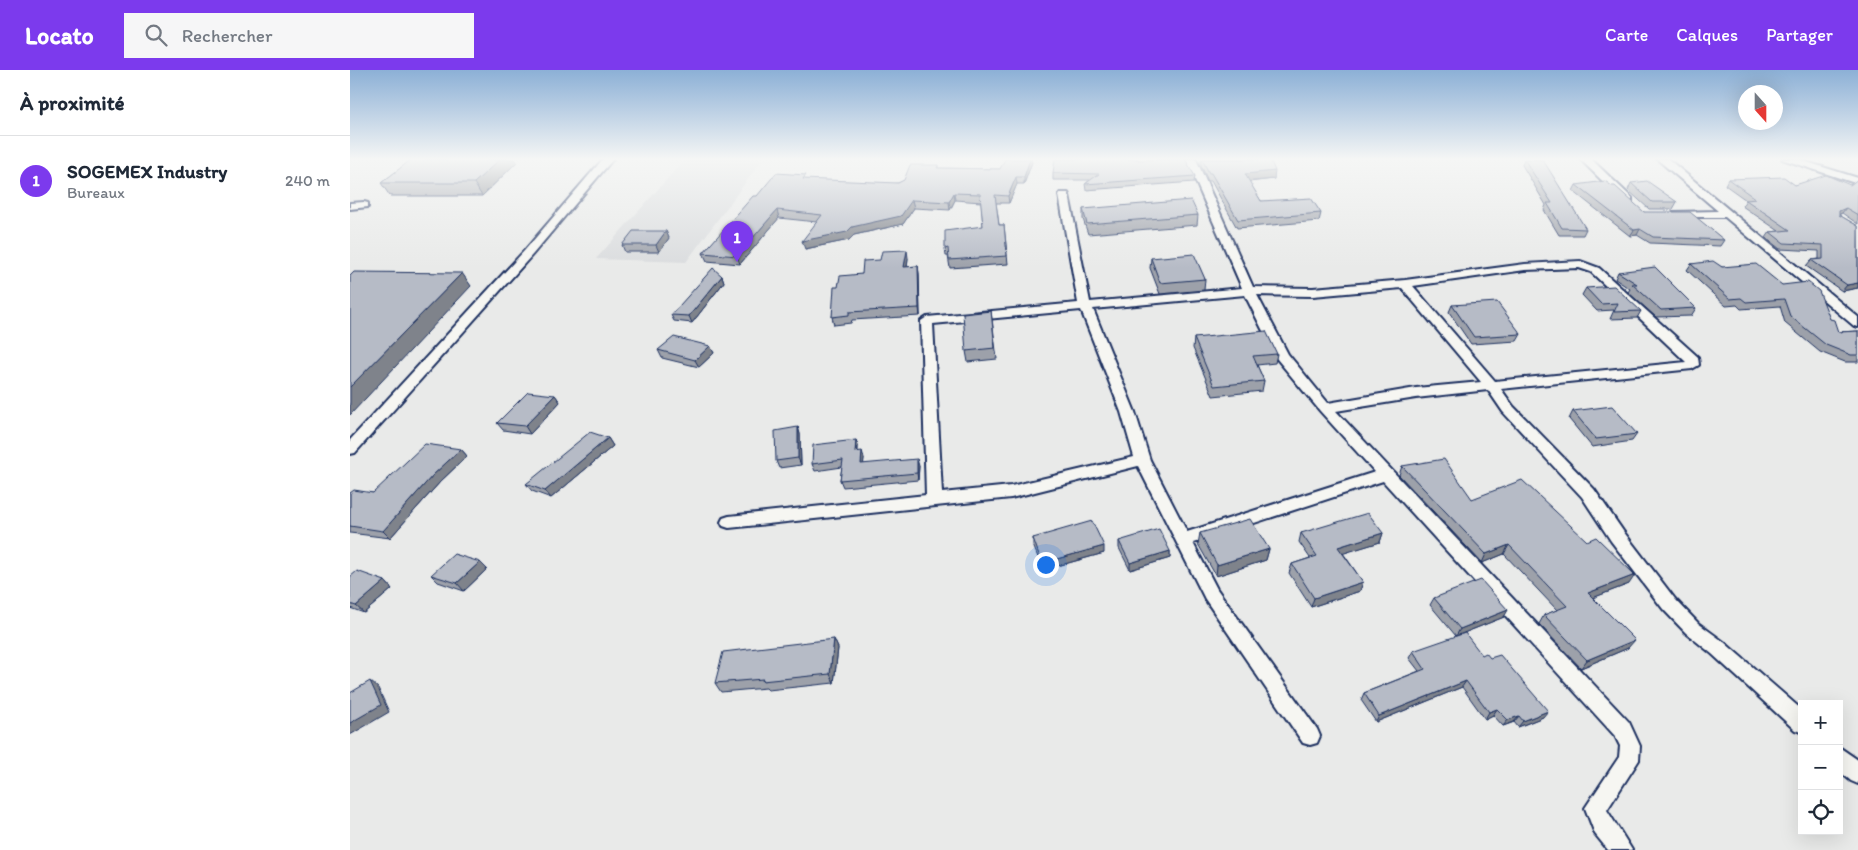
<!DOCTYPE html>
<html lang="fr">
<head>
<meta charset="utf-8">
<style>
  :root { --surface:#fff; --page:#f6f6f7; --text:#1f2937; --muted:#747a83; --line:#e0e1e3; --accent:#7c3aed }
  body { margin:0; font-family:Itim,sans-serif; background:var(--page); color:var(--text) }
  .controls { position:absolute; right:15px; bottom:15px; display:grid; overflow:hidden; border-radius:0px; box-shadow:0 5px 20px #0002 }
  .controls button { width:45px; height:45px; display:grid; place-items:center; padding:0; border:0; border-bottom:1px solid var(--line); background:var(--surface); color:var(--text); font:25px sans-serif }
  .compass { position:absolute; left:1388px; top:15px; width:45px; height:45px; border-radius:50%; background:var(--surface); box-shadow:0 5px 20px #0002; rotate:159deg }
  .you { position:absolute; left:695px; top:494px; width:18px; height:18px; margin:-12px; border:4px solid #fff; border-radius:50%; background:#1a73e8; box-shadow:0 0 0 8px #1a73e833 }
  .badge { display:grid; place-items:center; width:32px; height:32px; border-radius:50%; background:var(--accent); color:#fff; font-size:16px; font-weight:700 }
  .pin { position:absolute; translate:-50% -41px; filter:drop-shadow(0 1px 2px #0008) }
  .pin::after { content:''; position:absolute; top:26px; width:18px; height:15px; background:inherit; clip-path:polygon(0 0,100% 0,50% 100%) }
  .list { margin:0; padding:0; list-style:none }
  h2 { display:flex; justify-content:space-between; align-items:center; height:65px; margin:0; padding:0 20px; font-size:21px }
  h2 small { font-size:16px; font-weight:400; color:var(--muted) }
  .list li { display:grid; grid-template-columns:32px 1fr auto; gap:15px; align-items:center; box-sizing:border-box; height:90px; padding:0 20px; border-top:1px solid var(--line) }
  .list b { display:block; font-size:19px; white-space:nowrap }
  .list p { margin:0; font-size:16px; white-space:nowrap; color:var(--muted) }
  .list em { font-size:16px; font-style:normal; color:var(--muted) }
  .icon { flex:none; width:28px; height:28px; fill:none; stroke:currentColor; stroke-width:2; stroke-linecap:round; stroke-linejoin:round }
  .map { position:relative; flex:none; width:1508px; height:780px; overflow:hidden }
  header { display:flex; align-items:center; gap:30px; box-sizing:border-box; height:70px; padding:0 25px; background:var(--accent); color:#fff }
  header strong { font-size:24px }
  nav { display:flex; gap:28px; margin-inline-start:auto; font-size:18px }
  .search { width:350px; height:45px; background:var(--page); display:flex; align-items:center; gap:12px; box-sizing:border-box; padding:0 18px; border-radius:0px; color:var(--muted); font-size:19px }
  main { display:flex }
  aside { flex:1; background:var(--surface) }
  .map>svg:first-child { display:block }
  .built { fill:#dadcde }
  .lines { fill:none; stroke-linecap:round; stroke-linejoin:round }
  .minor-casing { stroke:#1b2f5e; stroke-width:4 }
  .minor { fill:#f6f6f2; fill-rule:evenodd }
  .wall { fill:#9da1aa; stroke:#1b2f5e }
  .shaded-wall { fill:#7f838b; stroke:#1b2f5e }
  .building { fill:#b6bbc6; stroke:#1b2f5e }
</style>
</head>
<body>
<header>
<strong>Locato</strong>
<div class="search"><svg class="icon" aria-label="search" viewBox="0 0 24 24"><circle cx="10" cy="10" r="6"/><path d="M15 15l6 6"/></svg>Rechercher</div>
<nav><a>Carte</a><a>Calques</a><a>Partager</a></nav>
</header>
<main>
<aside>
<h2>À proximité<small></small></h2>
<ul class="list">
<li><span class="badge">1</span><div><b>SOGEMEX Industry</b><p>Bureaux</p></div><em>240 m</em></li>
</ul>
</aside>
<div class="map">
<svg width="1508" height="780" viewBox="0 0 1508 780">
  <rect width="100%" height="100%" fill="#e9eae9"/>
  <filter id="ink" filterUnits="userSpaceOnUse"><feTurbulence type="fractalNoise" baseFrequency=".02" numOctaves="2"/><feDisplacementMap in="SourceGraphic" scale="10" xChannelSelector="R" yChannelSelector="G"/><feConvolveMatrix kernelMatrix="1 2 1 2 8 2 1 2 1" color-interpolation-filters="sRGB"/></filter>
  <g filter="url(#ink)">
    <!-- built -->
    <polygon class="built" points="335,89 413,89 336,192 246,189"/>
    <g class="lines">
      <!-- minor casing -->
      <g class="minor-casing">
        <g id="minor">
          <polygon points="253,89 263,89 183,184 5,383 0,384 0,370 175,180"/>
          <path d="M836 89H846L903 217 963 218 1055 210 1175 194 1230 191 1249 198 1348 287 1349 295 1342 299 1151 319 1163 336 1244 419 1273 461 1325 529 1348 553 1374 572 1452 640V662L1445 660 1362 584 1336 563 1313 539 1261 471 1232 427 1153 342 1138 320 1066 328 986 341 1279 652 1290 676 1289 690 1257 740 1282 780H1258L1245 764 1235 738 1269 687 1270 676 1265 666 1033 411 843 473 867 519 967 659 970 666 967 673 960 675 953 673 855 529 788 396 661 428 379 458 373 456 371 452 373 448 379 446 576 425 571 251 577 247 728 233 709 125 710 123H718L719 125 740 232 892 218ZM1229 198 1241 202 1336 292 1145 311 1063 216 1175 200ZM1052 218 1131 312 1066 318 978 333 938 284 907 225 963 226ZM895 225 927 289 970 341 1025 402 837 462 800 390 785 342 743 239ZM731 240 771 342 784 387 661 416 592 423 583 254Z"/>
          <polygon points="1230,89 1241,89 1282,128 1282,132 1274,132"/>
          <polygon points="1307,89 1318,89 1508,247 1508,257 1504,256 1375,147 1319,147 1318,145 1323,142 1368,141"/>
          <polygon points="1432,89 1447,89 1508,108 1508,114"/>
          <polygon points="14,132 18,133 18,137 0,139 0,133"/>
          <polygon points="1489,677 1508,690 1508,714 1501,711 1489,701"/>
        </g>
      </g>
      <!-- minor -->
      <use href="#minor" class="minor"/>
    </g>
    <!-- wall -->
    <g class="wall">
      <polygon points="62,89 165,89 167,92 132,126 40,126 31,113"/>
      <polygon points="851,89 920,89 924,109 899,112 911,131 971,143 969,151 887,158 861,111 858,111 851,95"/>
      <polygon points="1174,89 1236,159 1233,165 1209,165 1194,140 1196,135 1172,95"/>
      <polygon points="788,90 845,106 844,112 736,120 735,114 740,110 703,110 703,103"/>
      <polygon points="682,92 674,114 667,114 659,133 646,133 649,155 654,155 658,194 600,198 598,186 596,186 595,179 633,156 631,132 605,130 600,140 564,138 553,154 504,165 499,170 455,179 467,152 429,148 390,194 357,191 353,183 407,126 548,113 588,95 588,98 650,99"/>
      <polygon points="1378,109 1445,115 1500,115 1508,109 1508,154 1492,143 1489,145 1508,156 1508,218 1492,221 1456,196 1461,190 1469,189 1469,181 1430,179 1416,168 1420,162 1429,161 1392,136 1396,130 1375,115"/>
      <polygon points="1281,113 1327,132 1323,139 1299,139 1278,120"/>
      <polygon points="1226,115 1294,142 1374,170 1370,176 1300,173 1287,165 1280,166 1223,121"/>
      <polygon points="733,139 848,145 847,155 738,164 733,149"/>
      <polygon points="316,161 319,168 309,182 275,182 272,175"/>
      <polygon points="558,188 557,197 568,196 569,204 570,246 502,250 501,253 484,255 482,247 488,217 512,204"/>
      <polygon points="801,188 855,209 854,220 810,224 800,198"/>
      <polygon points="1341,194 1372,197 1432,215 1480,249 1488,262 1508,261 1508,292 1495,292 1470,282 1435,253 1430,236 1391,239 1387,235 1376,236 1337,200"/>
      <polygon points="1268,202 1346,238 1341,246 1306,247 1278,222 1280,219 1265,209"/>
      <polygon points="372,206 374,212 342,253 324,251 321,245"/>
      <polygon points="1236,218 1291,241 1287,248 1260,249 1264,240 1247,241 1232,225"/>
      <polygon points="1102,235 1171,264 1167,271 1121,274 1099,242"/>
      <polygon points="641,241 647,289 618,292 616,281"/>
      <polygon points="844,268 927,284 925,293 907,295 914,311 912,321 863,326 843,278"/>
      <polygon points="360,276 364,283 349,297 312,288 308,280"/>
      <polygon points="205,325 210,332 180,364 153,360 147,353"/>
      <polygon points="1223,341 1287,364 1282,371 1242,377 1219,349"/>
      <polygon points="448,357 450,364 451,395 429,398 426,391"/>
      <polygon points="258,368 263,376 201,428 182,421 176,414"/>
      <polygon points="506,370 508,376 508,382 514,388 513,394 569,396 568,410 493,417 490,410 492,397 465,401 462,394"/>
      <polygon points="111,379 117,386 90,412 40,468 0,463 0,423 23,423"/>
      <polygon points="1052,396 1122,429 1279,514 1242,528 1278,578 1231,598 1189,554 1194,545 1207,540 1154,484 1132,493 1049,405"/>
      <polygon points="850,463 919,479 916,490 866,506 848,474"/>
      <polygon points="951,463 1033,463 1030,472 993,483 1013,512 1010,521 961,537 939,503 942,494 960,488 949,472"/>
      <polygon points="683,468 754,483 693,500 683,475"/>
      <polygon points="769,471 820,481 820,488 780,500 769,478"/>
      <polygon points="137,499 114,521 88,512 81,505"/>
      <polygon points="0,507 35,511 42,519 14,543 0,538"/>
      <polygon points="1084,528 1154,547 1106,566 1080,535"/>
      <polygon points="484,569 488,578 484,613 418,620 416,618 371,622 365,613"/>
      <polygon points="1063,581 1132,585 1193,647 1168,657 1164,652 1153,656 1143,645 1135,649 1112,617 1026,652 1011,630 1014,623 1069,601 1059,588"/>
    </g>
    <!-- shaded-wall -->
    <g class="shaded-wall">
      <polygon points="150,89 165,89 167,92 132,126 124,113"/>
      <polygon points="680,89 681,89 682,92 674,114 674,107"/>
      <polygon points="925,101 924,109 894,112 895,104"/>
      <polygon points="666,107 667,114 659,133 658,126"/>
      <polygon points="604,123 605,130 600,140 599,132"/>
      <polygon points="562,130 564,138 553,154 504,165 499,170 455,179 452,171 502,157"/>
      <polygon points="1496,138 1492,143 1485,146 1489,141"/>
      <polygon points="427,140 429,148 390,194 387,186"/>
      <polygon points="1290,159 1287,165 1280,166 1284,160"/>
      <polygon points="316,161 319,168 309,182 306,175"/>
      <polygon points="557,180 558,188 556,205 554,197"/>
      <polygon points="568,196 569,204 570,246 569,238"/>
      <polygon points="112,203 121,216 0,345 0,317"/>
      <polygon points="372,206 374,212 342,253 339,246"/>
      <polygon points="1508,213 1508,218 1492,221 1497,215"/>
      <polygon points="360,276 364,283 349,297 345,290"/>
      <polygon points="205,325 210,332 180,364 175,356"/>
      <polygon points="448,357 450,364 451,395 448,388"/>
      <polygon points="258,368 263,376 201,428 195,421"/>
      <polygon points="506,370 508,376 507,389 505,382"/>
      <polygon points="111,379 117,386 90,412 40,468 33,461 83,405"/>
      <polygon points="512,381 514,388 513,401 511,394"/>
      <polygon points="567,389 569,396 568,410 567,403"/>
      <polygon points="1033,463 1030,472 985,486 988,477"/>
      <polygon points="1159,475 1154,484 1132,493 1136,484"/>
      <polygon points="754,476 754,483 693,500 692,493"/>
      <polygon points="919,479 916,490 866,506 867,495"/>
      <polygon points="820,481 820,488 780,500 780,493"/>
      <polygon points="130,492 137,499 114,521 107,513"/>
      <polygon points="1285,505 1279,514 1232,532 1238,523"/>
      <polygon points="35,511 42,519 14,543 6,536"/>
      <polygon points="1013,512 1010,521 961,537 964,528"/>
      <polygon points="1158,540 1154,547 1106,566 1110,559"/>
      <polygon points="484,569 488,578 484,613 480,604"/>
      <polygon points="1285,570 1278,578 1231,598 1237,590"/>
      <polygon points="20,611 28,618 39,642 0,665 0,653"/>
      <polygon points="1116,611 1112,617 1026,652 1029,646"/>
      <polygon points="1147,639 1143,645 1135,649 1139,642"/>
      <polygon points="1198,641 1193,647 1168,657 1173,651"/>
      <polygon points="1169,646 1164,652 1153,656 1158,650"/>
    </g>
    <!-- building -->
    <g class="building">
      <polygon points="62,89 150,89 124,113 31,113"/>
      <polygon points="655,89 680,89 674,107 666,107 658,126 645,125 649,155 654,155 657,186 599,190 598,178 595,179 595,161 633,156 630,124 604,123 599,132 562,130 551,146 502,157 497,162 452,171 472,145 427,140 387,186 353,183 403,126 407,126 426,103 456,105 453,109 548,113 554,110 560,95 588,95 587,98 650,99"/>
      <polygon points="705,89 788,89 788,90 835,89 845,106 735,114 749,104 703,103"/>
      <polygon points="852,89 920,89 925,101 895,104 911,131 961,128 971,143 888,150 861,103 859,103"/>
      <polygon points="1174,89 1193,90 1236,159 1212,158 1197,133 1202,133"/>
      <polygon points="1476,105 1500,115 1508,109 1508,145 1496,138 1489,141 1489,145 1508,156 1508,213 1497,215 1461,190 1473,189 1473,175 1434,173 1420,162 1440,160 1396,130 1406,129 1378,109 1434,107 1445,115"/>
      <polygon points="1255,111 1262,116 1265,116 1294,142 1340,142 1374,170 1303,167 1290,159 1284,160 1226,115"/>
      <polygon points="1297,111 1327,132 1302,132 1281,113"/>
      <polygon points="841,130 848,145 737,154 733,139"/>
      <polygon points="283,161 316,161 306,175 272,175"/>
      <polygon points="557,180 554,197 568,196 569,238 499,242 499,245 482,247 484,217 488,217 490,206 512,204 513,191 530,190 532,181"/>
      <polygon points="844,184 855,209 810,213 801,188"/>
      <polygon points="1363,191 1372,197 1406,194 1432,215 1458,212 1469,221 1480,249 1484,250 1488,262 1508,261 1508,285 1501,285 1476,275 1440,246 1434,229 1396,232 1391,228 1380,229 1341,194"/>
      <polygon points="1305,197 1346,238 1311,240 1282,214 1287,214 1268,202"/>
      <polygon points="363,198 372,206 339,246 321,245"/>
      <polygon points="4,202 112,203 0,317 0,206"/>
      <polygon points="1264,216 1291,241 1264,242 1268,233 1251,234 1236,218"/>
      <polygon points="1147,232 1171,264 1124,267 1102,235"/>
      <polygon points="641,241 645,278 616,281 613,244"/>
      <polygon points="916,261 927,284 903,286 914,311 864,316 844,268"/>
      <polygon points="324,267 360,276 345,290 308,280"/>
      <polygon points="178,322 205,325 175,356 147,353"/>
      <polygon points="1262,336 1287,364 1246,369 1223,341"/>
      <polygon points="448,357 448,388 426,391 425,361"/>
      <polygon points="240,362 258,368 195,421 176,414"/>
      <polygon points="506,370 505,382 512,381 511,394 567,389 567,403 490,410 493,390 462,394 463,375"/>
      <polygon points="75,374 111,379 83,405 33,461 0,456 0,423 4,420 23,423"/>
      <polygon points="1094,389 1122,429 1172,410 1237,471 1246,467 1285,505 1238,523 1285,570 1237,590 1194,545 1217,536 1159,475 1136,484 1052,396"/>
      <polygon points="1018,443 1033,463 988,477 1013,512 964,528 942,494 967,486 951,463"/>
      <polygon points="900,449 919,479 867,495 850,463"/>
      <polygon points="742,451 754,476 692,493 683,468"/>
      <polygon points="809,459 820,481 780,493 769,471"/>
      <polygon points="104,484 130,492 107,513 81,505"/>
      <polygon points="7,501 35,511 6,536 0,534 0,507"/>
      <polygon points="1131,510 1158,540 1110,559 1084,528"/>
      <polygon points="1115,563 1132,585 1136,583 1140,588 1150,585 1198,641 1173,651 1169,646 1158,650 1147,639 1139,642 1116,611 1029,646 1014,623 1075,599 1063,581"/>
      <polygon points="484,569 480,604 412,611 413,609 365,613 373,582"/>
      <polygon points="20,611 31,635 0,653 0,623"/>
    </g>
  </g>
  <!-- sky -->
  <linearGradient id="sky" x2="0" y2="1"><stop stop-color="#8cb0d6"/><stop offset="0.45" stop-color="#f5f6f5"/><stop offset="1" stop-color="#f5f6f5" stop-opacity="0"/></linearGradient>
  <rect width="1508" height="198" fill="url(#sky)"/>
</svg>
<div class="controls">
<button>+</button>
<button>−</button>
<button><svg class="icon" aria-label="locate" viewBox="0 0 24 24"><circle cx="12" cy="12" r="6"/><path d="M12 2v4M12 18v4M2 12h4M18 12h4"/></svg></button>
</div>
<svg class="compass" viewBox="-18 -18 36 36"><path d="M0-13l5 13h-10z" fill="#e53935"/><path d="M0 13l5-13h-10z" fill="#747a83"/></svg>
<div class="you"></div>
<div class="pin badge" style="left:387px;top:192px">1</div>
</div>
</main>
</body>
</html>
